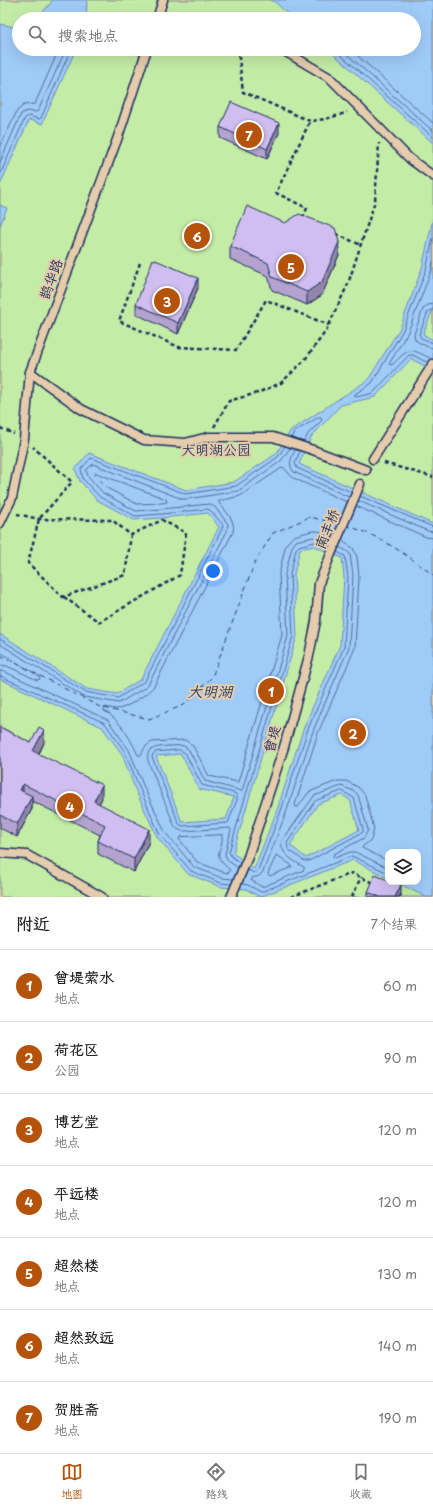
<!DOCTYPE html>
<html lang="zh">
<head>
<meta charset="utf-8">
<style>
  :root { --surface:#fff; --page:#f2f2f2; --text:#202124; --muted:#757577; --line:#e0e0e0; --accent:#b45309 }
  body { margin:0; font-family:"Playpen Sans","LXGW WenKai TC",sans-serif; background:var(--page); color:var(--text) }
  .controls { position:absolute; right:12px; bottom:12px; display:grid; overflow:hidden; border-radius:8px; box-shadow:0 4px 16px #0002 }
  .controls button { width:36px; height:36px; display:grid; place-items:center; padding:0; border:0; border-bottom:1px solid var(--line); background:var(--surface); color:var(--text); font:20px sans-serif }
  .you { position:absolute; left:213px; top:571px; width:14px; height:14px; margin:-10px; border:3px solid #fff; border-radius:50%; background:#1a73e8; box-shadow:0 0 0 6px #1a73e833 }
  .badge { display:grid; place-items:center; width:26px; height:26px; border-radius:50%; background:var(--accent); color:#fff; font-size:13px; font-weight:700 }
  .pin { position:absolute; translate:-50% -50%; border:2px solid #fff; box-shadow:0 1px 4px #0006 }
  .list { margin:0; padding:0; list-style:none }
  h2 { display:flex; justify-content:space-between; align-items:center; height:52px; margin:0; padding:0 16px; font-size:17px }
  h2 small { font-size:13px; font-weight:400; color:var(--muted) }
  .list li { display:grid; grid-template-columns:26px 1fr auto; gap:12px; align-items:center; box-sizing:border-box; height:72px; padding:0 16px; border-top:1px solid var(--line) }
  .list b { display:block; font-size:15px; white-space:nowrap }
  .list p { margin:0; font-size:13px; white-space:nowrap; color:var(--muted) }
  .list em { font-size:13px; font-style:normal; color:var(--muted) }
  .icon { flex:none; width:22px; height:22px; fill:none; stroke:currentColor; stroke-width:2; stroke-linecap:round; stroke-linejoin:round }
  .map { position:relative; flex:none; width:433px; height:897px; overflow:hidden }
  .search { position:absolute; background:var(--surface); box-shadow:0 4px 16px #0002; left:12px; right:12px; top:12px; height:44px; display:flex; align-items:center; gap:10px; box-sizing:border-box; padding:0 14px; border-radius:22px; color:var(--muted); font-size:15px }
  .sheet { height:556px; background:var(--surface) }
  nav { display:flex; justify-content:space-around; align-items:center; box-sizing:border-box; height:56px; border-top:1px solid var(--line); background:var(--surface); font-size:11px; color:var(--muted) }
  nav a { display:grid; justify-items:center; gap:2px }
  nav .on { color:var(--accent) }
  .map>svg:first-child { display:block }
  .green { fill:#c4eca7; stroke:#708e82; fill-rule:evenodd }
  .water { fill:#9fcbf9; stroke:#6a8dbb; fill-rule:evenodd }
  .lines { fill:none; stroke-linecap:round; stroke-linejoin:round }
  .shore { stroke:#506d9c; stroke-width:1 }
  .ferry { stroke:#283f6e; stroke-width:1; stroke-dasharray:5 4; stroke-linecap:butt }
  .lane-casing { stroke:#1b2f5e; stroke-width:11 }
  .path { stroke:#1b2f5e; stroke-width:2.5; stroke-dasharray:4 3; stroke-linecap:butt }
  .lane { stroke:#e5ccad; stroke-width:8 }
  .wall { fill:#b3a3ce; stroke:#1b2f5e }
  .shaded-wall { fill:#9285a8; stroke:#1b2f5e }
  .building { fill:#d0bef0; stroke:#1b2f5e }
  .labels { text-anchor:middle; stroke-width:4; stroke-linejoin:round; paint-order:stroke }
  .street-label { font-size:14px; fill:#1b2f5e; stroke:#e5ccad }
  .park-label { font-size:14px; fill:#2c4265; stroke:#e5ccad }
  .water-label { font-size:15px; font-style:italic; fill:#283f6e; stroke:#e5ccad }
</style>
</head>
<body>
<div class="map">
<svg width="433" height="897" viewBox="0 0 433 897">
  <rect width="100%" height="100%" fill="#e5ccad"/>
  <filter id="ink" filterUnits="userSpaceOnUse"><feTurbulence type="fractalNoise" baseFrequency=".025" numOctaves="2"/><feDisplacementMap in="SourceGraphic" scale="8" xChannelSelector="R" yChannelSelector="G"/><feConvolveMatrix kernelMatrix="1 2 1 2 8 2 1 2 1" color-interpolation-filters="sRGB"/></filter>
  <g filter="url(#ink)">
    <!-- green -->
    <path class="green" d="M0 0H433V897H0ZM19 19H414V49H19ZM388 852H418V882H388Z"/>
    <!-- water -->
    <g class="water">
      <polygon points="53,0 87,0 86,19 37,19"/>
      <polygon points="271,0 433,0 433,143 328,49 414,49 414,19 294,19 276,3"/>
      <polygon points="0,24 19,28 19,49 76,49 42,124 29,120 0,185"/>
      <polygon points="0,205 7,208 0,226"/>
      <path d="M433 218V309L423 334 433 340V370L411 359 375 397 341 405 311 437 299 464 433 524V897H426L396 882H418V852H388V878L353 860 260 897 246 889 221 887 188 874 157 837 135 789 122 754 102 727 0 679V634L87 689 117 694 141 679 219 527 208 513 162 518 134 520 97 500 80 481 75 469 89 453 186 490 234 482 276 454 291 430 368 380 400 328 422 268ZM314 546 342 558 344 577 340 645 304 727 277 810 254 869 233 853 297 636 294 574 300 549ZM181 754 199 789 234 797 226 819 182 822 156 756ZM342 795 350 800 359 830 306 858 290 845 318 804Z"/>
    </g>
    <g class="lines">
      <!-- shore -->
      <g class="shore">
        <polyline points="334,49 433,137"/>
        <polyline points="341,49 433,131"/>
        <polyline points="350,49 433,123"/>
        <polyline points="0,147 17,111 24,105 35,104 59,49"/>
        <polyline points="0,162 21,114 27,111 36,112 38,111 66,49"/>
        <polyline points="0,175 25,118 29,116 39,119 41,118 71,49"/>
        <polyline points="433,304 428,305 423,309 414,334 415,339 418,342 428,347 433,348"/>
        <polyline points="433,309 428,312 419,334 421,338 433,343"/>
        <path d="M432 359C409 348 411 346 392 365L389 364 408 332 431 271 433 262"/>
        <polyline points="428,363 413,355 409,355 373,393 357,397 355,396 355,394 372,383 403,330 426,270 433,238"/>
        <polyline points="291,438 294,432 319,417 321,417 322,420 308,434 304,442"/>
        <path d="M295 450C292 457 287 464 294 472L349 497"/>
        <polyline points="300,451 295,463 297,468 351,492"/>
        <polygon points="96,473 166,499 167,502 161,503 137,504 107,488 95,476"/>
        <polyline points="360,496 433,527"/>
        <polyline points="359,501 428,531 433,532"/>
        <polyline points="356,506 426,537 433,538"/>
        <path d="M332 537 318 531H312L294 536 286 544 279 574 282 635 238 782 209 776 193 746 185 740 152 742 145 747 141 755H138C132 741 119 718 104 711V709L105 707C110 708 114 709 118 709 127 708 149 693 154 686L233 532C236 520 226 512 219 503V501L240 496 283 467 293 478 347 502"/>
        <polyline points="342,541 353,548 357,557 359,577 355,648 318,733 295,805 296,807 298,807 309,792 337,781 346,781 358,787 365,795 374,829 371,840 363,846 362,848 388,861"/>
        <path d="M339 547 347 551 350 554 353 575 349 647 313 731 286 813 263 872 259 876 252 878 251 880 262 887 304 870V867C295 862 279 853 282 841L314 796 341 786 354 791 358 795 368 830 364 838 334 854 333 857 335 858 350 852H355L388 868"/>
        <polyline points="0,639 85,692 118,698 145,681 222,529 223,525 211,511 208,509 162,514 135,516 100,497 83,479 81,469 91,458 186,494 236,486 278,457 285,446"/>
        <polyline points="0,644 84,697 119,703 146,687 149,683 227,531 228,524 215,507 209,504 162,509 136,511 103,493 88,476 86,470 93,464 182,499 187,499 238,491 281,461 290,448"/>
        <polyline points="0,652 39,676 40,679 37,680 7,666 0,665"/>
        <polyline points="0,671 5,672 108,720 129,750 143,785 165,832 194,867 222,878 233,879"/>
        <polyline points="0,676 105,723 125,752 139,787 160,835 191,871 221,883 231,884"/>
        <polygon points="180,750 185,753 202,785 234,793 237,795 237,800 228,823 183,826 179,824 152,757 153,754 156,752"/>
        <polygon points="342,791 354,798 363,829 363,832 309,861 304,861 288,849 287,843 315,801"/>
        <path d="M222 835C224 853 209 852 230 870L228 873 223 872 197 862 179 839 181 837Z"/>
        <polygon points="277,855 291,865 292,867 270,876 268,874"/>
        <polyline points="240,863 231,856 229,852 293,636 290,574 296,549 299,546 314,542 328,548"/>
        <path d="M238 868 227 860 225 854 231 830 230 828 183 831 179 830 175 827 148 761C145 747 158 747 168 746 173 746 179 745 184 746L189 750 205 781 235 789 240 791H242L288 636 285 574 292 547 296 541 313 537 330 543"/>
        <polyline points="248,870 254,873 258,870 281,811 308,729 344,647 348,577 345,556 337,552"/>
        <polyline points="242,884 248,885 261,892 352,856 388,873"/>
      </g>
      <!-- ferry -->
      <g class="ferry">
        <path d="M346 526C375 532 410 557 433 575"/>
        <polyline points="0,655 100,707 149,719 184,705 212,677 255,562 273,533 310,517 339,524"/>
      </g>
      <!-- lane casing -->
      <g class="lane-casing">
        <g id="lane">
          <polyline points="157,19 163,0"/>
          <polyline points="281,49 330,78 410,159 433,176"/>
          <polyline points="30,372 81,409 144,440 185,443 208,437 273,437 313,450 366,470"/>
          <polyline points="373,459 433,364"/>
          <polyline points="0,523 12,498 24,439 30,372 118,137 147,49"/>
          <polyline points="0,853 27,855 102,897"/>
          <polyline points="231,897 248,857 284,747 309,656 316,621 319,583 360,484"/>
        </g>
      </g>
      <!-- path -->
      <g class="path">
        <path d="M238 49 243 92 310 121C323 120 335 117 347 112"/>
        <polyline points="303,218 307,208 276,193 310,121"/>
        <polyline points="336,234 361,245"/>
        <polyline points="140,263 119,321 179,347 236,350 266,300 329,325"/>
        <polyline points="214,427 229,401 257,393 281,383 304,361 326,331 348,284 375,201 379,143"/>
        <polyline points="0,428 14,434"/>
        <polyline points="384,463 433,477"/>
        <polyline points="17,514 39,519 112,520 131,535 125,575 63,597 28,563 39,519 72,482 33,447"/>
        <polyline points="64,597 99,622 180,575 186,533 162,520 131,535"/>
        <polyline points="398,894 404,897"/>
        <polyline points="291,897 352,873 375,884"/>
        <polyline points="352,897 361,877"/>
      </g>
      <!-- lane -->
      <use href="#lane" class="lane"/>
    </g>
    <!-- wall -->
    <g class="wall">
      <polygon points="220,127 279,133 267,159 220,138"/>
      <polygon points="230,246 339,255 322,295 307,305 272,290 268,276 230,259"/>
      <polygon points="198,288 178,334 136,314 136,304"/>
      <polygon points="0,727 31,743 44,743 39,754 102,798 99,804 149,842 134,872 98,854 98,841 100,835 32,801 32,809 17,837 0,828"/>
      <polygon points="368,892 401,893 399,897 368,897"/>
    </g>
    <!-- shaded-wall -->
    <g class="shaded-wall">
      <polygon points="279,123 279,133 267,159 267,149"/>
      <polygon points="339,242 339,255 322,295 307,305 307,292"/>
      <polygon points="198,278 198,288 178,334 178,323"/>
      <polygon points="44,730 44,743 33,764 33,751"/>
      <polygon points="23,784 23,797 20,790"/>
      <polygon points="102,785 102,798 94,814 94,801"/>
      <polygon points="32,796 32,809 17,837 17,824"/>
      <polygon points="149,829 149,842 134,872 134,859"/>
      <polygon points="401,885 401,893 399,897 395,897"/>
    </g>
    <!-- building -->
    <g class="building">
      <polygon points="231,102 279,123 267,149 220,127"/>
      <polygon points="247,206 285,223 299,214 335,228 339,242 322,282 307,292 272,277 268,263 230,246"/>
      <polygon points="153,259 198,278 178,323 136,304"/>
      <polygon points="0,727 31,743 39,727 44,730 33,751 102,785 94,801 149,829 134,859 98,841 105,825 23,784 20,790 32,796 17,824 0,815"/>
      <polygon points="375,875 388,880 388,882 392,882 401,885 395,897 380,897 368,892"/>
    </g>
  </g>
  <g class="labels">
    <!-- street labels -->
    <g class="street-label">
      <text transform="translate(51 279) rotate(-70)" y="5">鹊华路</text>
      <text transform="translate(327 529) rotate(-68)" y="5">南丰桥</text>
      <text transform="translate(272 739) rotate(-74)" y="5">曾堤</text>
    </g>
    <!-- park labels -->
    <g class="park-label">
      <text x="216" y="455">大明湖公园</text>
    </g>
    <!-- water labels -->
    <g class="water-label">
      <text x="210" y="697">大明湖</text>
    </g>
  </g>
</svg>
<div class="controls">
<button><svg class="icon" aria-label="layers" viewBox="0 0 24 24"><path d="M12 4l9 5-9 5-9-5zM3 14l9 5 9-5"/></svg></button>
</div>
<div class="you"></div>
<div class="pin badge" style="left:271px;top:691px">1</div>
<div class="pin badge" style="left:353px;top:733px">2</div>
<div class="pin badge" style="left:167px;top:301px">3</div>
<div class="pin badge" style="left:70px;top:806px">4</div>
<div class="pin badge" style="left:291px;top:267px">5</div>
<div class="pin badge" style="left:197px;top:236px">6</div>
<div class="pin badge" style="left:249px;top:135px">7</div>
<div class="search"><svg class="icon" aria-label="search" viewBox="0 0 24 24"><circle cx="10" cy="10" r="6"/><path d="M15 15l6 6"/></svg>搜索地点</div>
</div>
<section class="sheet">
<h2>附近<small>7个结果</small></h2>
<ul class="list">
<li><span class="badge">1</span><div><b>曾堤萦水</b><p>地点</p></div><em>60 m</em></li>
<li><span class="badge">2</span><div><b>荷花区</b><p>公园</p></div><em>90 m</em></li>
<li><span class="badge">3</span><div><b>博艺堂</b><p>地点</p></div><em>120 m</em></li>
<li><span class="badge">4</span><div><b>平远楼</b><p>地点</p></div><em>120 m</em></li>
<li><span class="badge">5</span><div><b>超然楼</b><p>地点</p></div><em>130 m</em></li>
<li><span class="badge">6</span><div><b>超然致远</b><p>地点</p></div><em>140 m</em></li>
<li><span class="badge">7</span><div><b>贺胜斋</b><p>地点</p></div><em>190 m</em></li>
</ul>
</section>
<nav>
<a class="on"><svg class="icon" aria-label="map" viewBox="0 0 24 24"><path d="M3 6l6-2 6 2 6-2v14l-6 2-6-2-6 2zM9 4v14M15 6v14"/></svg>地图</a>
<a><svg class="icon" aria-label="directions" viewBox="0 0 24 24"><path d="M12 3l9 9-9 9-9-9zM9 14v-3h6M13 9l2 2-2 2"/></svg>路线</a>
<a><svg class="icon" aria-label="saved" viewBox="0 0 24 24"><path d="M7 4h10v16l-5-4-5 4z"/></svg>收藏</a>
</nav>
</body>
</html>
